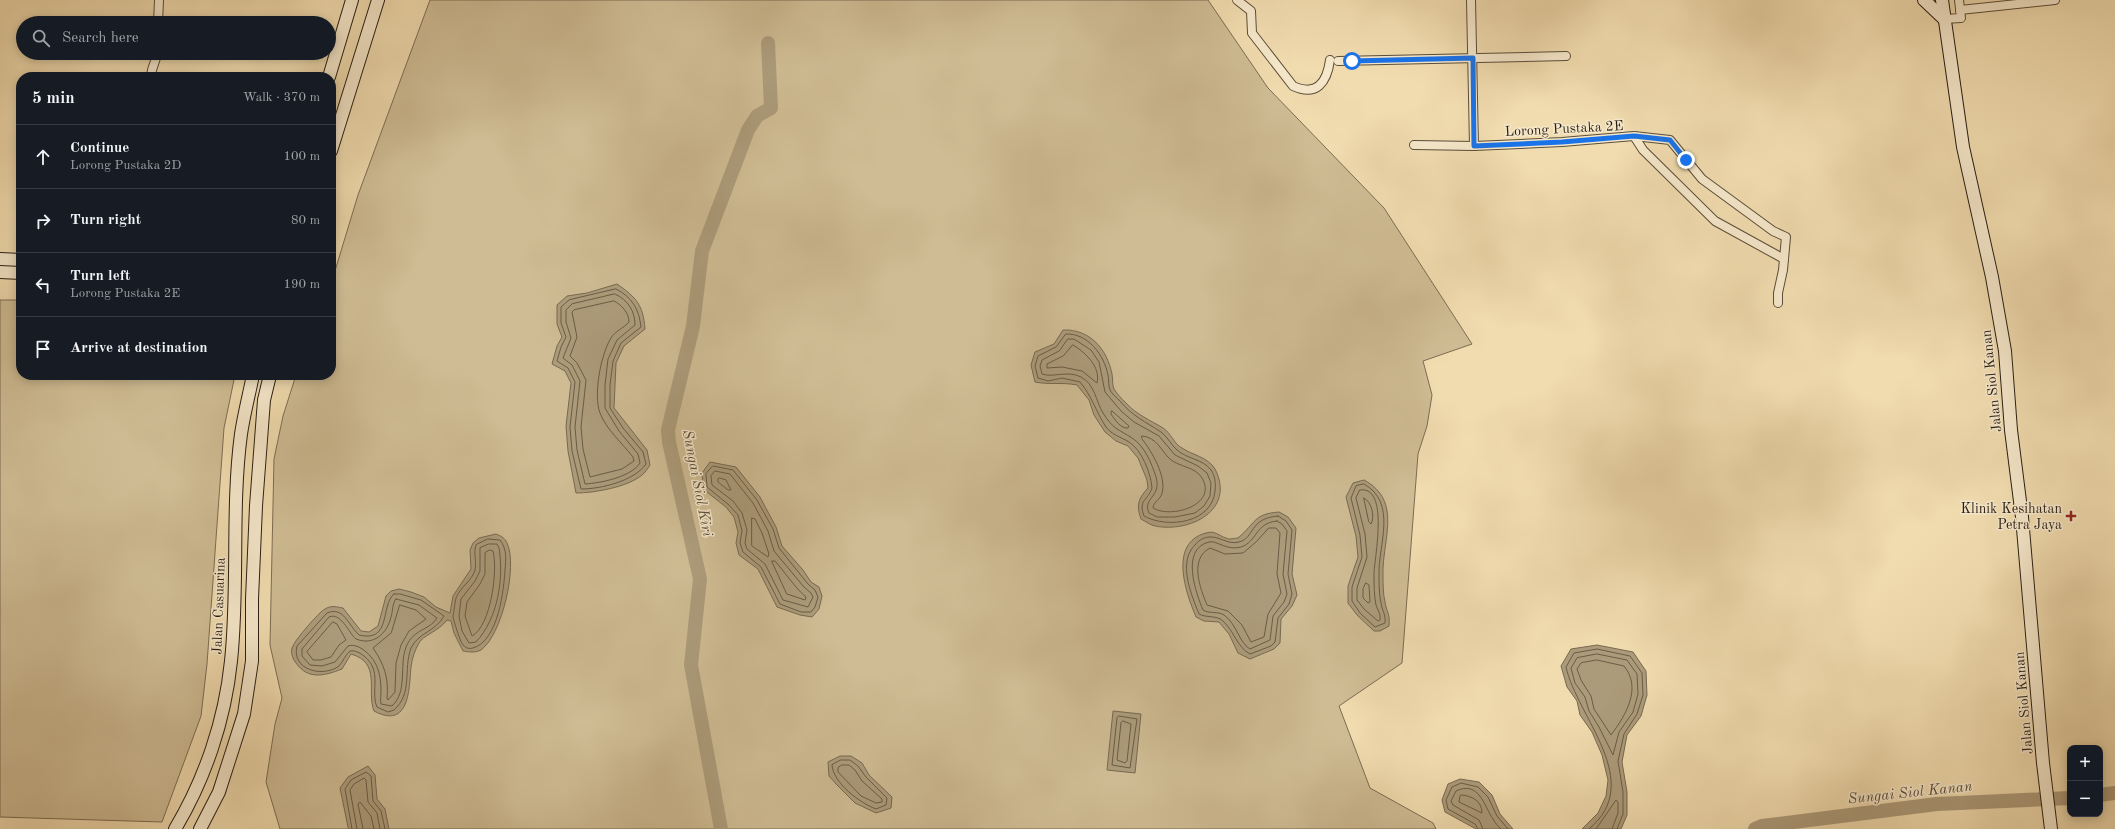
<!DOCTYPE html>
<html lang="en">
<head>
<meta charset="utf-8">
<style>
  :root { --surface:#171b24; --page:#20242c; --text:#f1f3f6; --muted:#9ea1a6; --line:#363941 }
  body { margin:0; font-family:"Old Standard TT",serif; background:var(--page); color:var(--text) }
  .controls { position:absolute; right:12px; bottom:12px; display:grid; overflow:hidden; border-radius:8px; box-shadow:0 2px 10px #0003 }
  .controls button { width:36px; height:36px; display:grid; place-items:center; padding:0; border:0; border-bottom:1px solid var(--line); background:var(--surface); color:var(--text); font:20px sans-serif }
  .stop { position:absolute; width:12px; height:12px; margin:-9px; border:3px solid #1a73e8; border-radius:50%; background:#fff }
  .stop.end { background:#1a73e8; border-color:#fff; box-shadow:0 1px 4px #0008 }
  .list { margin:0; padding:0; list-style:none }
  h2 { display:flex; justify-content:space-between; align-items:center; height:52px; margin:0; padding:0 16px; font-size:17px }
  h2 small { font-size:13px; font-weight:400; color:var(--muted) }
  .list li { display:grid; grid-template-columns:26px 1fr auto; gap:12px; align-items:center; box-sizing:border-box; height:64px; padding:0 16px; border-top:1px solid var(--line) }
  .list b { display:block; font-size:15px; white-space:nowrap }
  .list p { margin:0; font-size:13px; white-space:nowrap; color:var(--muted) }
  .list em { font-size:13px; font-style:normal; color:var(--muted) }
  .icon { flex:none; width:22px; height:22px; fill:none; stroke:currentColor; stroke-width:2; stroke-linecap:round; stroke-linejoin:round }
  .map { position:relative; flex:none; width:2115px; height:829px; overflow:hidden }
  .search { position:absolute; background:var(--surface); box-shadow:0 2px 10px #0003; left:16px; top:16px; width:320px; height:44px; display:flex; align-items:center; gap:10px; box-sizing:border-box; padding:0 14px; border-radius:22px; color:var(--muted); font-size:15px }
  .panel { position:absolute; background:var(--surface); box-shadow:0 2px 10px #0003; left:16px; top:72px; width:320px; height:308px; border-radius:16px }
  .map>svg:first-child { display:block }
  .green { fill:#cfbc94; stroke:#7b6c53 }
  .water { fill:#ac9b7a; stroke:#776950 }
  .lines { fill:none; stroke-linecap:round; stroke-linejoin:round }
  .shore { stroke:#6a5c46; stroke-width:1 }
  .river { stroke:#ac9b7a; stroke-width:14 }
  .street-casing { stroke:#5a4d39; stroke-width:10 }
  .secondary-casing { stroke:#271d12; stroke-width:14 }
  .street { stroke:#f6e8cb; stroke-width:8 }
  .secondary { stroke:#f6e8cb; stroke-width:12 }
  .route { stroke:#1a73e8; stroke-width:5 }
  .poi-dot { fill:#8f2418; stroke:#f6e8cb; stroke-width:1.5 }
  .labels { text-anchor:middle; stroke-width:3; stroke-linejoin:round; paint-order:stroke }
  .street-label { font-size:14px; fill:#271d12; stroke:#f6e8cb }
  .poi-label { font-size:14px; fill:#271d12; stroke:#f6e8cb; text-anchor:end }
  .water-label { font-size:15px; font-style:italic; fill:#5c4f3c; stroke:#f6e8cb }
</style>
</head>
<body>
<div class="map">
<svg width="2115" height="829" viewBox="0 0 2115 829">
  <rect width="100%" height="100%" fill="#f1dcaf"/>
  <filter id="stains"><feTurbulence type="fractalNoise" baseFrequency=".005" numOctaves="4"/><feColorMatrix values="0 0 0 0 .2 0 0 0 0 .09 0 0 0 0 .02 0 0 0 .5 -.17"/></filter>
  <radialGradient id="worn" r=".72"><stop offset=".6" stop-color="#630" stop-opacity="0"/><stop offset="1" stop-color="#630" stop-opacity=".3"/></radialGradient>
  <!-- green -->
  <g class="green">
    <polygon points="430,0 1208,0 1268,88 1384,208 1472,344 1423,361 1432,395 1427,426 1418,454 1402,663 1339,706 1370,788 1433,823 1436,829 280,829 266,782 275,724 282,698 270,645 274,459 283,416 296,375 331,375 331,284 358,195"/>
    <polygon points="0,300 21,300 21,375 235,375 224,428 207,664 201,716 162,822 0,817"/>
  </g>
  <!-- water -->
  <g class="water">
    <path d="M617 284C637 298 643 305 645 329L624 346 616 363 614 408 647 450 650 465C648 468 645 473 642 475 628 487 594 493 576 493L568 451 566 426 571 383 565 371 552 364 557 346 562 337 557 324V305L567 296 587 293Z"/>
    <path d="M1063 330C1090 329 1107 349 1112 374 1113 379 1112 385 1114 389 1117 394 1122 399 1126 403 1137 415 1150 420 1163 428 1171 433 1174 444 1182 448 1192 455 1208 457 1215 469 1236 510 1190 533 1155 526 1150 525 1145 521 1141 519 1136 505 1138 499 1148 488L1147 480 1138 458 1128 446 1116 441 1105 432 1094 415 1089 400 1077 385C1062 382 1050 385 1035 382L1031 365 1035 352 1054 344Z"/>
    <polygon points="710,462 736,467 760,497 776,527 782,546 803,570 811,582 819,587 822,596 819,609 812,617 800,615 777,607 758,569 739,555 736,543 738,532 734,517 726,507 703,489 702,473"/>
    <path d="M1364 480C1403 501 1382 540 1383 575 1383 583 1383 594 1385 602 1387 614 1390 612 1389 626L1380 631H1374L1357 615 1348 603V586L1358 557 1356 536 1346 497 1353 483Z"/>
    <path d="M1279 512 1288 517 1296 528 1292 574 1297 595 1292 606 1281 619 1280 643 1274 649 1250 659 1238 653 1229 634 1219 622 1204 621 1196 617C1186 593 1168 543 1206 533 1215 530 1219 536 1226 538 1229 540 1235 538 1238 538 1256 523 1253 514 1279 512Z"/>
    <path d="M496 534C501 536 505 538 507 543 518 566 502 635 481 650 475 653 469 652 463 651L454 633 451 621 447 620C439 631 422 636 419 643 415 650 412 658 411 667 409 688 410 730 374 711 366 691 382 663 351 654L342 669C324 676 308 680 296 663 292 658 290 651 293 646 295 640 319 612 325 609 331 605 337 607 343 608L361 631 369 632 378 626 386 596 391 591 399 589 411 592 424 597 436 607 450 613 453 596 471 569 470 550 473 543 479 538Z"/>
    <polygon points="1597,645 1633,652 1646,671 1647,695 1641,716 1627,735 1622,762 1627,792 1627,815 1621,829 1582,829 1598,813 1606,796 1608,780 1602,755 1592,732 1580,715 1577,701 1567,687 1561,666 1571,649"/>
    <polygon points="1113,711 1141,714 1135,773 1107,770"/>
    <polygon points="840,756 851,756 862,763 869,775 892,797 891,808 876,813 855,803 837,785 829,776 828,762"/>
    <polygon points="368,766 375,775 377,799 385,809 389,829 349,829 348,827 340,788 348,777"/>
    <polygon points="1460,779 1479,782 1492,795 1500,814 1513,829 1476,829 1445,812 1442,800 1448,784"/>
  </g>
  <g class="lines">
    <!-- shore -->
    <g class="shore">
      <path d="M616 289C632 297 639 309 641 327L621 343 613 361 610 385V408L623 428 643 452 646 464C634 481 601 489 581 489L572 451 570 427 575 382 568 368 557 361 561 347 566 337 561 323V307L569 300Z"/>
      <path d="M615 294C628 300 635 311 635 325L617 340 608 359 605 385V408L619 431 638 454 640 463C631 477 601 483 585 484L577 450 575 427 580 381 572 365 563 358 571 338 566 322V310L572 304Z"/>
      <path d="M614 301C622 305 629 313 629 322 624 328 615 331 611 338 601 354 593 395 600 413 606 429 622 443 633 457L634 461 622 469 590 477 583 449 581 427 586 380 577 363 570 356 577 337 572 312 574 310Z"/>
      <path d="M1066 334C1088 333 1104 355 1108 375 1109 379 1108 385 1110 390 1112 394 1117 398 1120 401 1132 416 1146 422 1161 432 1168 437 1171 445 1177 450 1187 459 1203 459 1211 470 1215 476 1216 483 1215 491 1212 523 1168 529 1144 516 1138 499 1148 501 1152 488 1151 474 1142 450 1129 442 1121 437 1112 435 1106 427 1096 412 1092 396 1080 382L1062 378 1048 381 1038 378 1035 366 1038 356 1056 347Z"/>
      <path d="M1068 339H1074L1091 350 1099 362 1105 392 1121 411 1134 422 1159 436 1175 455 1198 466 1207 473 1211 483 1210 496 1204 506 1195 513 1175 517H1157L1149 513C1142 498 1162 497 1156 477 1152 464 1144 445 1132 438 1118 429 1113 429 1103 413 1096 402 1095 384 1081 377 1068 370 1053 378 1042 374L1040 366 1042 360 1059 351Z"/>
      <path d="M1073 345C1085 352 1101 367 1097 383L1082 371 1062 367 1047 368V364L1063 356Z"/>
      <path d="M1112 411 1129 426 1128 428C1121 429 1115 420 1111 414Z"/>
      <path d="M1142 436C1157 437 1161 451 1170 459 1179 467 1196 467 1202 478 1218 505 1171 519 1153 508 1153 502 1161 499 1162 493 1167 477 1151 450 1142 439Z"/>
      <polygon points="713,466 733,470 757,500 773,529 779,548 808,584 815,590 818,597 815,607 811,612 801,612 780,604 761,567 743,552 740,543 742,531 738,515 729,505 707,487 706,474"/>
      <polygon points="715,471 730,474 753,503 768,531 774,551 804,587 811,593 813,597 808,607 783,600 765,564 747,549 745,543 747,530 742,513 733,501 712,485 711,476"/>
      <polygon points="720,478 726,480 731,490 728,490 718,482 718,479"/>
      <path d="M1364 484C1398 503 1378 545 1379 575 1379 584 1379 594 1381 603 1382 611 1386 614 1385 623L1375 627 1360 613 1352 601V587L1362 557 1360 535 1351 498 1356 486Z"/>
      <path d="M1360 490C1390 485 1374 560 1374 574 1374 583 1374 596 1376 605 1378 611 1381 614 1380 620L1378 621 1364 609 1357 600V588L1367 557 1365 534 1356 498Z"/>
      <path d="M1364 498C1372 502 1375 517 1371 524L1369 522Z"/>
      <path d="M1278 516 1286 521 1292 530 1288 574 1292 594 1289 604 1278 618 1275 642 1271 646 1250 654C1237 647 1234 631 1223 621 1217 615 1206 618 1199 614 1191 594 1177 561 1196 544 1199 540 1205 537 1209 537 1220 536 1227 545 1239 542 1255 538 1249 518 1278 516Z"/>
      <polygon points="752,518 755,519 762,533 769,554 768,557 752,546"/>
      <path d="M1277 521 1282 524 1287 531 1283 574 1287 594 1284 602 1273 616 1270 640 1250 649C1239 643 1237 624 1224 615 1218 611 1209 614 1203 610 1196 593 1180 549 1209 542 1217 540 1226 551 1241 547 1257 542 1255 523 1277 521Z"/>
      <path d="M1269 528H1276L1280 533 1277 574 1281 593 1268 614 1264 637 1251 642 1242 625 1228 611 1207 605C1200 588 1189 559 1210 548L1225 554 1243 553 1256 542Z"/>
      <path d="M488 539 500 540C507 549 506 559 505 569 504 590 498 641 473 648 466 650 462 645 460 639 458 634 453 619 453 616 454 611 455 602 456 598 460 587 472 581 475 570 477 561 473 554 476 545Z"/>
      <path d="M489 544H497L499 548C504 579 498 618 476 642L469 643 462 631 459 616 461 599 475 581 480 571V548Z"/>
      <path d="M490 550 493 551C498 570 491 626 472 636L465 616 467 602 480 584 485 574V553Z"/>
      <path d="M772 561H775C784 571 796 589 806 597L805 600 787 594Z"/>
      <polygon points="1366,583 1369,585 1370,602 1368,603 1363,598 1363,589"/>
      <path d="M394 594H400L421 600 444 616C436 631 418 633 411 648 403 670 413 693 394 710L388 712 377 707C370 691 383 671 364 656 360 653 355 650 350 651 345 655 343 662 339 666 323 678 291 670 297 646L327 613C344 606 348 625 359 635 392 643 380 605 394 594Z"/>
      <path d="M396 599 419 605 437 618C429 631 414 628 406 647 399 666 408 691 392 706L381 704C380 699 381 696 381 691 381 676 378 661 365 651 360 647 354 644 348 646L335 662 322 666 310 665 302 656V649L329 617C341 612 348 632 356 639 373 646 387 634 391 617 393 611 392 604 396 599Z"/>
      <path d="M400 605 416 610 426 619 409 631 401 645 396 663 395 692 388 700 387 698C389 678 384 664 373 648L391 633Z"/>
      <polygon points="333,622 337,624 346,640 339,645 331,657 321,660 313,660 307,652"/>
      <polygon points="1597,654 1627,660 1637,674 1638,694 1633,712 1619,732 1613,755 1599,727 1589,711 1585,697 1575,683 1571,668 1577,658"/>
      <path d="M1597 660 1624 666C1642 688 1626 715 1611 735L1594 709 1591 696 1581 680 1577 669 1581 663Z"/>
      <polygon points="1119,716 1137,719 1130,768 1112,765 1117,718"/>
      <polygon points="1123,721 1131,724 1127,761 1125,763 1117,760 1121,723"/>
      <path d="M841 760H850L858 766 866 777 887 798 886 805 876 809C860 803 833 783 832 765Z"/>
      <polygon points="842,765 849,765 855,770 862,781 882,799 882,802 876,803 861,796 838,772 838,768"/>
      <path d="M1462 795C1472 796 1482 801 1482 813L1459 802 1460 796Z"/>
      <polyline points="352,829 345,789 351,780 366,772 371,776 373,801 381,811 385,829"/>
      <polyline points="357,829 350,790 354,784 364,778 366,780 368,802 377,813 380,829"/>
      <polyline points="363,829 358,804 360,802 371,816 374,829"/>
      <polyline points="1478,829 1475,824 1448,809 1446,800 1452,787 1461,783 1478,787 1488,797 1497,816 1508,829"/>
      <path d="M1483 829 1479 820 1453 805 1451 801 1456 791C1479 780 1484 806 1493 819 1495 823 1498 826 1501 829"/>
      <path d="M1589 829C1646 782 1577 717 1566 667L1574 653 1597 649 1630 656 1642 673 1643 695 1637 714 1624 734 1618 761 1623 792V814L1617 829"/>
      <polyline points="1596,829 1616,800 1618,802 1618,813 1612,829"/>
    </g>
    <!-- river -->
    <g class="river">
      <polyline points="2100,795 2115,793"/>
      <polyline points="721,829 691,665 700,579 669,442 668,430 693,326 702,251 748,130 757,116 771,108 768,43"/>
      <polyline points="1755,829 1762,826 1937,804 2070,798"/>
    </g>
    <!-- street casing -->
    <g class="street-casing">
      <g id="street">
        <path d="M1237 0 1251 11 1252 33 1293 86C1317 97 1327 82 1330 60"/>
        <polyline points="1471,0 1474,146"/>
        <polyline points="1960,10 2055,0"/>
        <polyline points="1944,19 1961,18 1959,0"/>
        <polyline points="158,23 159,0"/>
        <polyline points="1338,61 1566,56"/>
        <path d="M151 77C151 68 156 62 157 53"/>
        <polyline points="1634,136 1643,150 1715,221 1784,259"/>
        <polyline points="1414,145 1474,146 1562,142 1634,136 1670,140 1702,179 1773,231 1786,237 1783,270 1778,293 1778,303"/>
      </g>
    </g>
    <!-- secondary casing -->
    <g class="secondary-casing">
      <g id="secondary">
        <polyline points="1924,0 1944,19"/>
        <polyline points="1942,0 1963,147 1992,277 2005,351 2011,430 2022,517 2043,763 2051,829"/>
        <polyline points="329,77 352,0"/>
        <polyline points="331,151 378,0"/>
        <polyline points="0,259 21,260"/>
        <polyline points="0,272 21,273"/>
        <path d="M175 829C205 779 225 720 231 661 239 586 231 509 241 434 244 414 249 395 253 375"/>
        <polyline points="200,829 219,792 244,714 252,661 252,599 256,506 264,400 270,375"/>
      </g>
    </g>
    <!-- street -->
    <use href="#street" class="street"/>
    <!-- secondary -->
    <use href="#secondary" class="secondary"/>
  </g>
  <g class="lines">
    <!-- route -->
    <polyline class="route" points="1352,61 1473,58 1474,146 1562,142 1634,136 1670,140 1686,160"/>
  </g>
  <!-- markers -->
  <path class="poi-dot" d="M2069 510h4v4h4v4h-4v4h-4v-4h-4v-4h4z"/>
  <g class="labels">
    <!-- street labels -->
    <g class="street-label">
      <text transform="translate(1564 128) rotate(-3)" y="5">Lorong Pustaka 2E</text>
      <text transform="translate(1991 381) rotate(-96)" y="5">Jalan Siol Kanan</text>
      <text transform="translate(218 606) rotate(-88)" y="5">Jalan Casuarina</text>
      <text transform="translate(2023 703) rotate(-95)" y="5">Jalan Siol Kanan</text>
    </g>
    <!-- poi labels -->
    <g class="poi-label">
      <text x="2062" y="513">Klinik Kesihatan<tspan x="2062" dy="16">Petra Jaya</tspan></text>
    </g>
    <!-- water labels -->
    <g class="water-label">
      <text transform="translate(698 483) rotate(79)" y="5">Sungai Siol Kiri</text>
      <text transform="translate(1910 792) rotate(-6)" y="5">Sungai Siol Kanan</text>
    </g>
  </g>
  <rect width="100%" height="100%" filter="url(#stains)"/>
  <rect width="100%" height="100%" fill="url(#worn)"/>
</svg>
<div class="controls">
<button>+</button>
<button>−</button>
</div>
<div class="stop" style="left:1352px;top:61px"></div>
<div class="stop end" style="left:1686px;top:160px"></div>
<div class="search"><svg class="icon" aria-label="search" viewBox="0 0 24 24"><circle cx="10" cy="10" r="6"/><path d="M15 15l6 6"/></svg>Search here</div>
<section class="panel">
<h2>5 min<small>Walk · 370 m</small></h2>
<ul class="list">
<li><svg class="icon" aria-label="ahead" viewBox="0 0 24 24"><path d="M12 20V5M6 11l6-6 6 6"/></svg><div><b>Continue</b><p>Lorong Pustaka 2D</p></div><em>100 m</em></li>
<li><svg class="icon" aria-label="right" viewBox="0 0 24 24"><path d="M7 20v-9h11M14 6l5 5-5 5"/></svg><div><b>Turn right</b></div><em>80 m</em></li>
<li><svg class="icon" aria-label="left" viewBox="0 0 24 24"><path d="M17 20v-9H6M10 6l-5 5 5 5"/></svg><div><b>Turn left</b><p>Lorong Pustaka 2E</p></div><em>190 m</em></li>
<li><svg class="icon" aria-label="arrive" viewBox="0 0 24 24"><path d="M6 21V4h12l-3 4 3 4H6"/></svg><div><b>Arrive at destination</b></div></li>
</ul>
</section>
</div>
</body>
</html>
